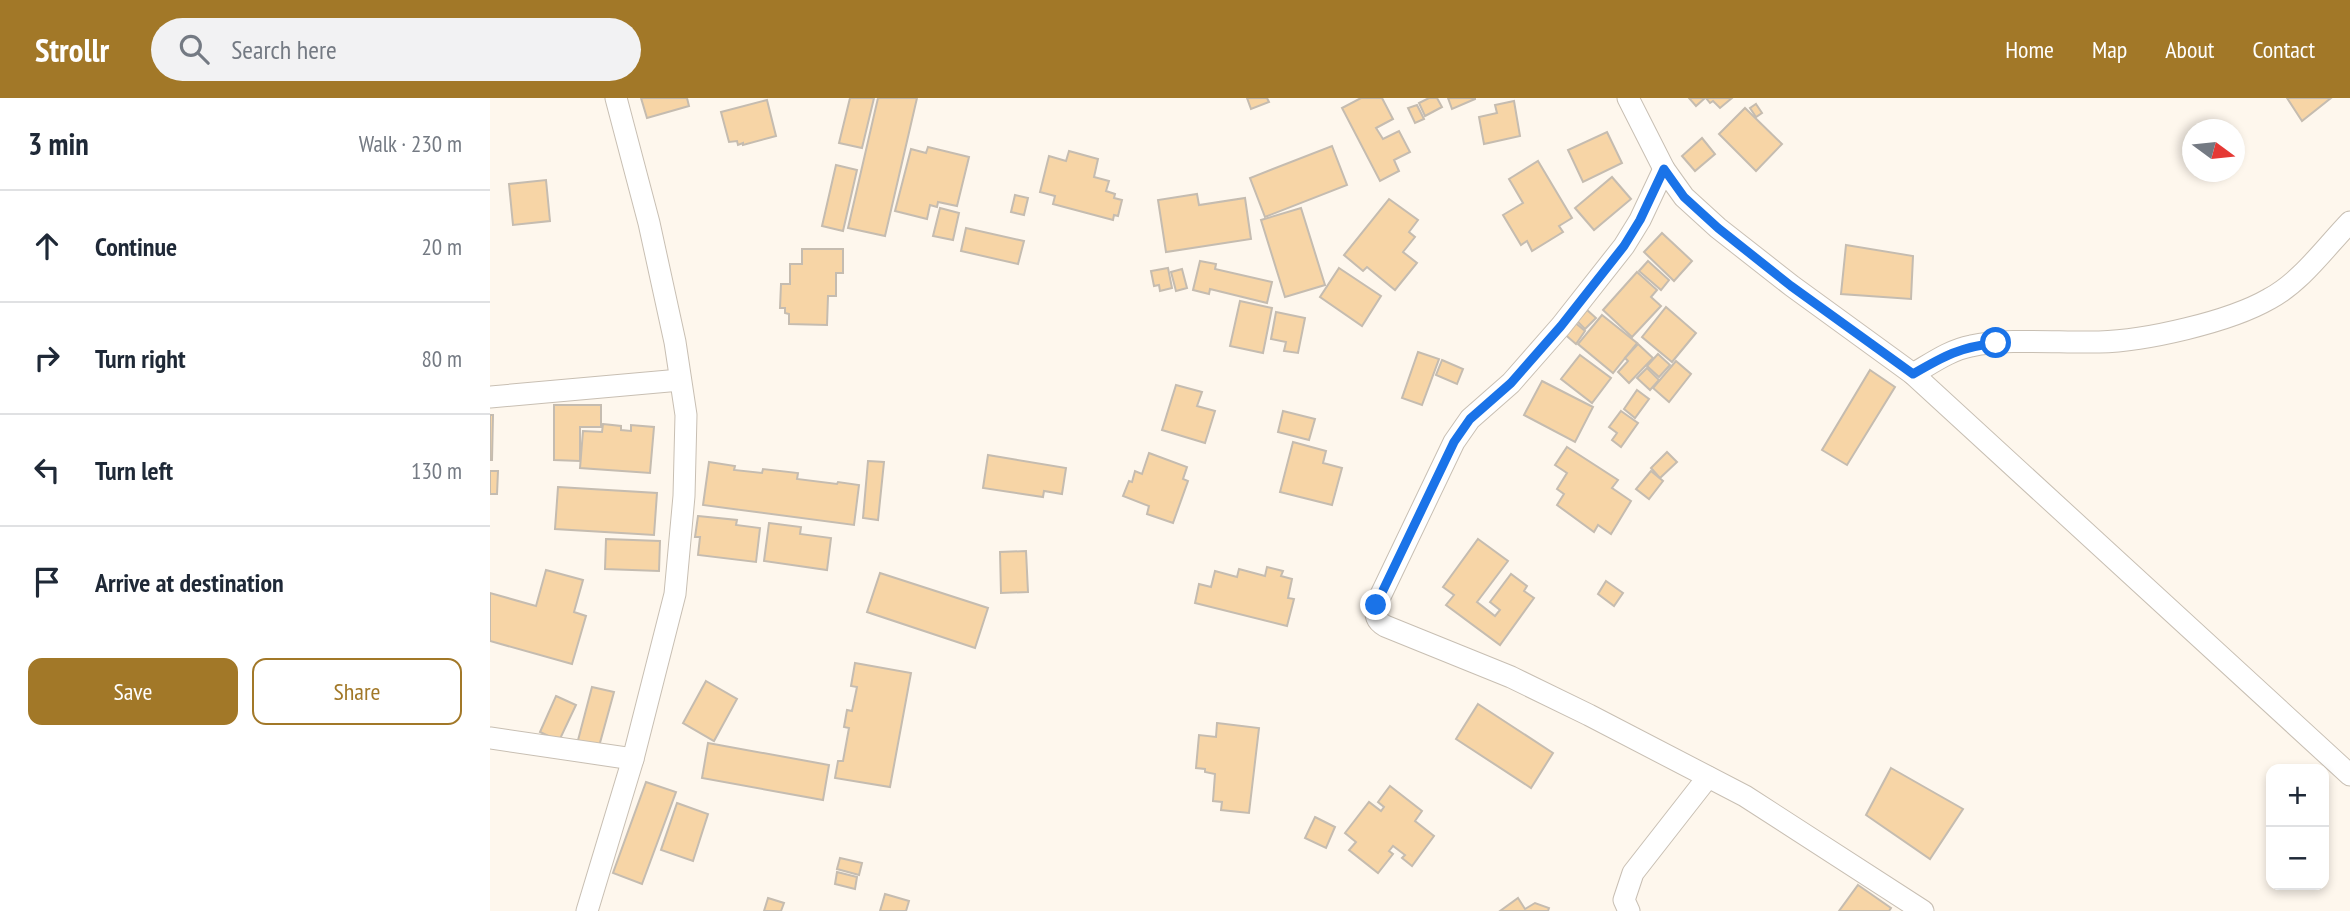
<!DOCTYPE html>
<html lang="en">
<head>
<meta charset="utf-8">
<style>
  :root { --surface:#fff; --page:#f2f2f3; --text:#1f2937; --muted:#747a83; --line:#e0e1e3; --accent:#a27828 }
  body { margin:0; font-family:"PT Sans Narrow",sans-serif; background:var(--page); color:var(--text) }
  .controls { position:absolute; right:21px; bottom:21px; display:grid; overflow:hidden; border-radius:14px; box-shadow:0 4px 10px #0003 }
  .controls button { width:63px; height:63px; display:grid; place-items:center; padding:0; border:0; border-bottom:2px solid var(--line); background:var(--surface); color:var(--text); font:35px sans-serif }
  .compass { position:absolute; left:1692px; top:21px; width:63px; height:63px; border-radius:50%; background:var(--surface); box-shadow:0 4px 10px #0003; rotate:105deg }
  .stop { position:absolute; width:21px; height:21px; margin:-16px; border:5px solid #1a73e8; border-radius:50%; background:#fff }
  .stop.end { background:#1a73e8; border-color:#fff; box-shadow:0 2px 7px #0008 }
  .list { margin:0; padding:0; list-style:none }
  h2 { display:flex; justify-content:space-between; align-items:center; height:91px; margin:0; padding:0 28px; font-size:30px }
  h2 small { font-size:23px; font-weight:400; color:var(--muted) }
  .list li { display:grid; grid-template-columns:46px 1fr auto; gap:21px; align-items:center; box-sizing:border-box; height:112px; padding:0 28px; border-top:2px solid var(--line) }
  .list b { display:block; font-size:26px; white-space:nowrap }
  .list em { font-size:23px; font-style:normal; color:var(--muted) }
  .actions { display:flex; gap:14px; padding:21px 28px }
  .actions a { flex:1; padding:16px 0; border:2px solid var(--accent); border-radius:14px; text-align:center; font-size:24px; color:var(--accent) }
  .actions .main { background:var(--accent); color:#fff }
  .icon { flex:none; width:38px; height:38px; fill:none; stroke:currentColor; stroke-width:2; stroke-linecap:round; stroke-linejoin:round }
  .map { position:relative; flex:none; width:1860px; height:813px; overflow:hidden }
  header { display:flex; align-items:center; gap:42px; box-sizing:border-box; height:98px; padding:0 35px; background:var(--accent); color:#fff }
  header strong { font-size:33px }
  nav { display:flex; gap:38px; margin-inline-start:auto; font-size:24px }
  .search { width:490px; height:63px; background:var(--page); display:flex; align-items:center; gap:18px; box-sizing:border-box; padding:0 24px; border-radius:38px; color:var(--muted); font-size:26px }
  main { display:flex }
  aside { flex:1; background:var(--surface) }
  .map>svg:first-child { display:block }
  .building { fill:#f7d5a6; stroke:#c5bcb0; stroke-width:2 }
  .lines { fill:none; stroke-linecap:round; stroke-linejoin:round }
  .minor-casing { stroke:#c8bfb3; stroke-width:23 }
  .minor { stroke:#fff; stroke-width:21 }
  .route { stroke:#1a73e8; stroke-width:9 }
</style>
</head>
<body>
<header>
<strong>Strollr</strong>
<div class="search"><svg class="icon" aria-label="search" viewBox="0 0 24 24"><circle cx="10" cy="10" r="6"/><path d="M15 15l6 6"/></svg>Search here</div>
<nav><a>Home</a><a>Map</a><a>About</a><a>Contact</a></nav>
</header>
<main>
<aside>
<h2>3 min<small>Walk · 230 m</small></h2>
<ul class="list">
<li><svg class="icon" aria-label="ahead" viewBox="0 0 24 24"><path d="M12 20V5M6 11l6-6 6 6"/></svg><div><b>Continue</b></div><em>20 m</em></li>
<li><svg class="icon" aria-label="right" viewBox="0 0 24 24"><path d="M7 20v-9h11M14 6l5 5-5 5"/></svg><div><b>Turn right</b></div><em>80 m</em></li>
<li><svg class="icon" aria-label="left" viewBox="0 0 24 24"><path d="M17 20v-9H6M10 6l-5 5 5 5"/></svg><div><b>Turn left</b></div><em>130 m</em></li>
<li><svg class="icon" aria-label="arrive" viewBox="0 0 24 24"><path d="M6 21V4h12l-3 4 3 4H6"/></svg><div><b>Arrive at destination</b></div></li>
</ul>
<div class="actions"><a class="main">Save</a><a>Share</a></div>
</aside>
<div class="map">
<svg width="1860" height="813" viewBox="0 0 1860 813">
  <rect width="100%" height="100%" fill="#fef7ed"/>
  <!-- building -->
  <g class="building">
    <polygon points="151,0 197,0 199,8 157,20"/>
    <polygon points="360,0 384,0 372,50 349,45"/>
    <polygon points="388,0 427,0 395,138 358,130"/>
    <polygon points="757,0 777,0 779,4 761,11"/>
    <polygon points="871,0 892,0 903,21 886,30 893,41 909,33 920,54 904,62 909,73 890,83 852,10"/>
    <polygon points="939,0 947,0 952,9 935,18 929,5"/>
    <polygon points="958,0 985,0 985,1 962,11"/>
    <polygon points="1199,0 1215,0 1206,8"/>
    <polygon points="1216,0 1242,0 1230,10 1223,3 1220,5"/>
    <polygon points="1797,0 1841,0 1812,23"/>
    <polygon points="277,2 286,38 253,47 253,45 248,47 247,43 239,44 231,14"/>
    <polygon points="1024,3 1030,38 994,46 989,19 1007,15 1005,7"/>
    <polygon points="1266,6 1272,15 1266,19 1260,10"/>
    <polygon points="927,7 934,21 925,25 918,10"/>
    <polygon points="1255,10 1292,46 1266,73 1229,36"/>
    <polygon points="1117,34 1132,65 1093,84 1078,52"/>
    <polygon points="1212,40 1225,56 1205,73 1192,58"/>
    <polygon points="842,48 857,87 775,119 760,80"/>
    <polygon points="438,49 479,59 467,108 448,104 447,109 440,107 437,121 405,113 421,51 436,55"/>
    <polygon points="579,53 608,61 604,79 619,83 616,93 625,96 624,100 632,102 628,118 624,117 623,122 563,106 565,98 550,94 559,58 576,63"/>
    <polygon points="1048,63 1082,120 1069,128 1073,134 1042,153 1037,143 1031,147 1013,117 1033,105 1019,81"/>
    <polygon points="346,67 367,72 353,133 332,128"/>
    <polygon points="1122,79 1141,101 1104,132 1085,110"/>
    <polygon points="56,82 60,123 23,127 19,86"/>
    <polygon points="707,96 709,107 755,100 761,141 676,154 668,102"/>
    <polygon points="525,97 538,100 534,117 521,114"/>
    <polygon points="899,101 928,122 919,134 925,139 913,154 927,165 905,192 877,169 873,173 854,157"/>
    <polygon points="450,110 469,115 463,142 443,138"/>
    <polygon points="811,110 835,187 795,199 771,122"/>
    <polygon points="476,130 534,143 528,166 471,153"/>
    <polygon points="1172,135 1202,163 1184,183 1154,154"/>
    <polygon points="1356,147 1423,158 1421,201 1351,196"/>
    <polygon points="312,151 353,151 353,175 346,175 346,198 338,198 337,227 299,226 299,216 295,215 295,210 290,210 291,186 300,186 300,166 312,166"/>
    <polygon points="710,163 726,166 725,171 782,184 777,205 720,191 719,196 703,192"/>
    <polygon points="1158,163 1179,182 1171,192 1149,173"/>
    <polygon points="678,170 682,190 670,193 669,187 664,188 661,173"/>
    <polygon points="849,170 891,198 872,228 830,199"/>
    <polygon points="692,171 697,190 686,193 681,174"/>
    <polygon points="1147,174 1167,192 1161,199 1171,208 1142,239 1113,212"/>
    <polygon points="750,203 782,210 773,255 740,248"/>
    <polygon points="1176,209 1206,235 1182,264 1152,239"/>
    <polygon points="1097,212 1106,220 1095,231 1087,223"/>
    <polygon points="786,214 815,220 808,255 794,253 796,244 781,241"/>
    <polygon points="1112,217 1147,245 1123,275 1088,246"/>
    <polygon points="1082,222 1095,233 1086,246 1072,234"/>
    <polygon points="1148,246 1163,260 1139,285 1128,274 1138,263 1135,260"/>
    <polygon points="928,254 949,261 932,307 912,300"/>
    <polygon points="1168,256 1180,267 1169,279 1157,268"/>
    <polygon points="1090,257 1121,280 1102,305 1071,281"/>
    <polygon points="952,262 973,271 967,286 946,277"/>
    <polygon points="1186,263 1201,276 1179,304 1163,290"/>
    <polygon points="1157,270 1169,282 1160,292 1147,280"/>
    <polygon points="1380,272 1405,289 1357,367 1332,352"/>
    <polygon points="1052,283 1103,309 1085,344 1034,317"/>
    <polygon points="686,287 712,294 707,308 725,313 715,345 672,332"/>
    <polygon points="1147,292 1159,301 1145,320 1134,311"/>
    <polygon points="64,307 111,307 111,329 90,329 90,363 64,362"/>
    <polygon points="793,313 825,321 819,342 788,334"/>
    <polygon points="1131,313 1148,325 1131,349 1122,342 1127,335 1119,329"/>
    <polygon points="0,317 3,317 2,362 0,362"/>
    <polygon points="113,326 131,328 131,332 141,333 141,327 164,329 160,375 90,370 93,333 112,334"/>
    <polygon points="803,344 836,353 833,365 852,370 842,407 790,394"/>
    <polygon points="1077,349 1128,382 1122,390 1141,403 1121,436 1108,427 1104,434 1067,407 1074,396 1067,391 1077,375 1065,367"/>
    <polygon points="1177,354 1187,364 1170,380 1161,370"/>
    <polygon points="659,355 697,369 693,381 698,383 683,425 657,416 659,408 633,398 639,383 642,384 645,373 652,376"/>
    <polygon points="498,357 576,370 572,396 554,393 553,399 493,390"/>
    <polygon points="378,363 394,364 388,422 373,420"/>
    <polygon points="219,364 245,368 244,372 272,375 273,371 308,375 307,381 347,386 348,384 369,387 364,427 213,407"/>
    <polygon points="0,373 8,373 7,396 0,396"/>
    <polygon points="1161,373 1173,383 1159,401 1146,391"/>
    <polygon points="68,389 167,395 164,437 65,431"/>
    <polygon points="208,418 247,422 246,427 270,430 266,464 208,457 210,439 205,439"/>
    <polygon points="279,425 311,429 310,436 341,440 337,472 274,463"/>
    <polygon points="116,441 170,443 169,473 115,471"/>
    <polygon points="988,441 1018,463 987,504 1005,518 1010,512 1000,504 1021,476 1037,488 1034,493 1044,500 1010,547 956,507 964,497 953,489"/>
    <polygon points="536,453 538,494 511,495 510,454"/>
    <polygon points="777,469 793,473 791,478 802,481 798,500 804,501 797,528 705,505 709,486 721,489 725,473 747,479 749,471 775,478"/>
    <polygon points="56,472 93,482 84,514 96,518 82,566 0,543 0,495 46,508"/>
    <polygon points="390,475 498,510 485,550 377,514"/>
    <polygon points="1116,483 1133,495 1124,508 1108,496"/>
    <polygon points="365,565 421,575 400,689 345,680 348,663 353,663 359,630 354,629 357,612 362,613 367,589 361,588"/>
    <polygon points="216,583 247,601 224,643 193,625"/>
    <polygon points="102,589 124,594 108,652 87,646"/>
    <polygon points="66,598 86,607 69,643 50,634"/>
    <polygon points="988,606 1063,655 1041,690 966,641"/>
    <polygon points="727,625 769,630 759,715 731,712 732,704 723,703 725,676 715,674 715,671 706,670 709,637 726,639"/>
    <polygon points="218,645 339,667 333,702 212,680"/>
    <polygon points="1401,670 1473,711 1440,761 1376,717"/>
    <polygon points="156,684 186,694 152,786 123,775"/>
    <polygon points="900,688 932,713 925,723 944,738 922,768 912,760 915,757 903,748 899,753 903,756 888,775 859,752 866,744 855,735 879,704 891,713 894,709 888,704"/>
    <polygon points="187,705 218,716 203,763 171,752"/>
    <polygon points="825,719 845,729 836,750 815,740"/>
    <polygon points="350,760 372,765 369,777 347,771"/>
    <polygon points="347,774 367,779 365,791 345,786"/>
    <polygon points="1368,787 1401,810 1399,813 1349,813"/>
    <polygon points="395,796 419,803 416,813 390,813"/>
    <polygon points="278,800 294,805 291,813 274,813"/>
    <polygon points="1028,800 1035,811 1045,805 1059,810 1058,813 1010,813"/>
  </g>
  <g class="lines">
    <!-- minor casing -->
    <g class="minor-casing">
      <g id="minor">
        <polyline points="1138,0 1174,71 1194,99 1228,130 1302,188 1423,276 1860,677"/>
        <path d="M1174 71 1150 122 1134 148 1071 228 1021 285 980 321 964 344 886 507C885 517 886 523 895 528L1021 579 1099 617 1255 698 1433 813"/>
        <path d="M1423 276C1442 265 1460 252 1481 248 1517 240 1570 245 1609 244 1655 243 1739 224 1779 201 1811 184 1835 150 1860 124"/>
        <polyline points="0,299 190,282"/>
        <polyline points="0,640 143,661"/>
        <polyline points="97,813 143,661 185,496 194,398 196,317 185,244 159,125 126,0"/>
        <polyline points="1139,813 1134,802 1143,775 1218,679"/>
      </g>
    </g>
    <!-- minor -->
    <use href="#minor" class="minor"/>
  </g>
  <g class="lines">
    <!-- route -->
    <path class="route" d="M886 507 964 344 980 321 1021 285 1071 228 1134 148 1150 122 1174 71 1194 99 1228 130 1301 188 1423 276C1454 258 1470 249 1506 245"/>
  </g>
</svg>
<div class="controls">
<button>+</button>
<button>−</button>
</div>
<svg class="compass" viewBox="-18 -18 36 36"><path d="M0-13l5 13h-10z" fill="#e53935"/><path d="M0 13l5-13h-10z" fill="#747a83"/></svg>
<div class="stop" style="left:1506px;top:245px"></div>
<div class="stop end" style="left:886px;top:507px"></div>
</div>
</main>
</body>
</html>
